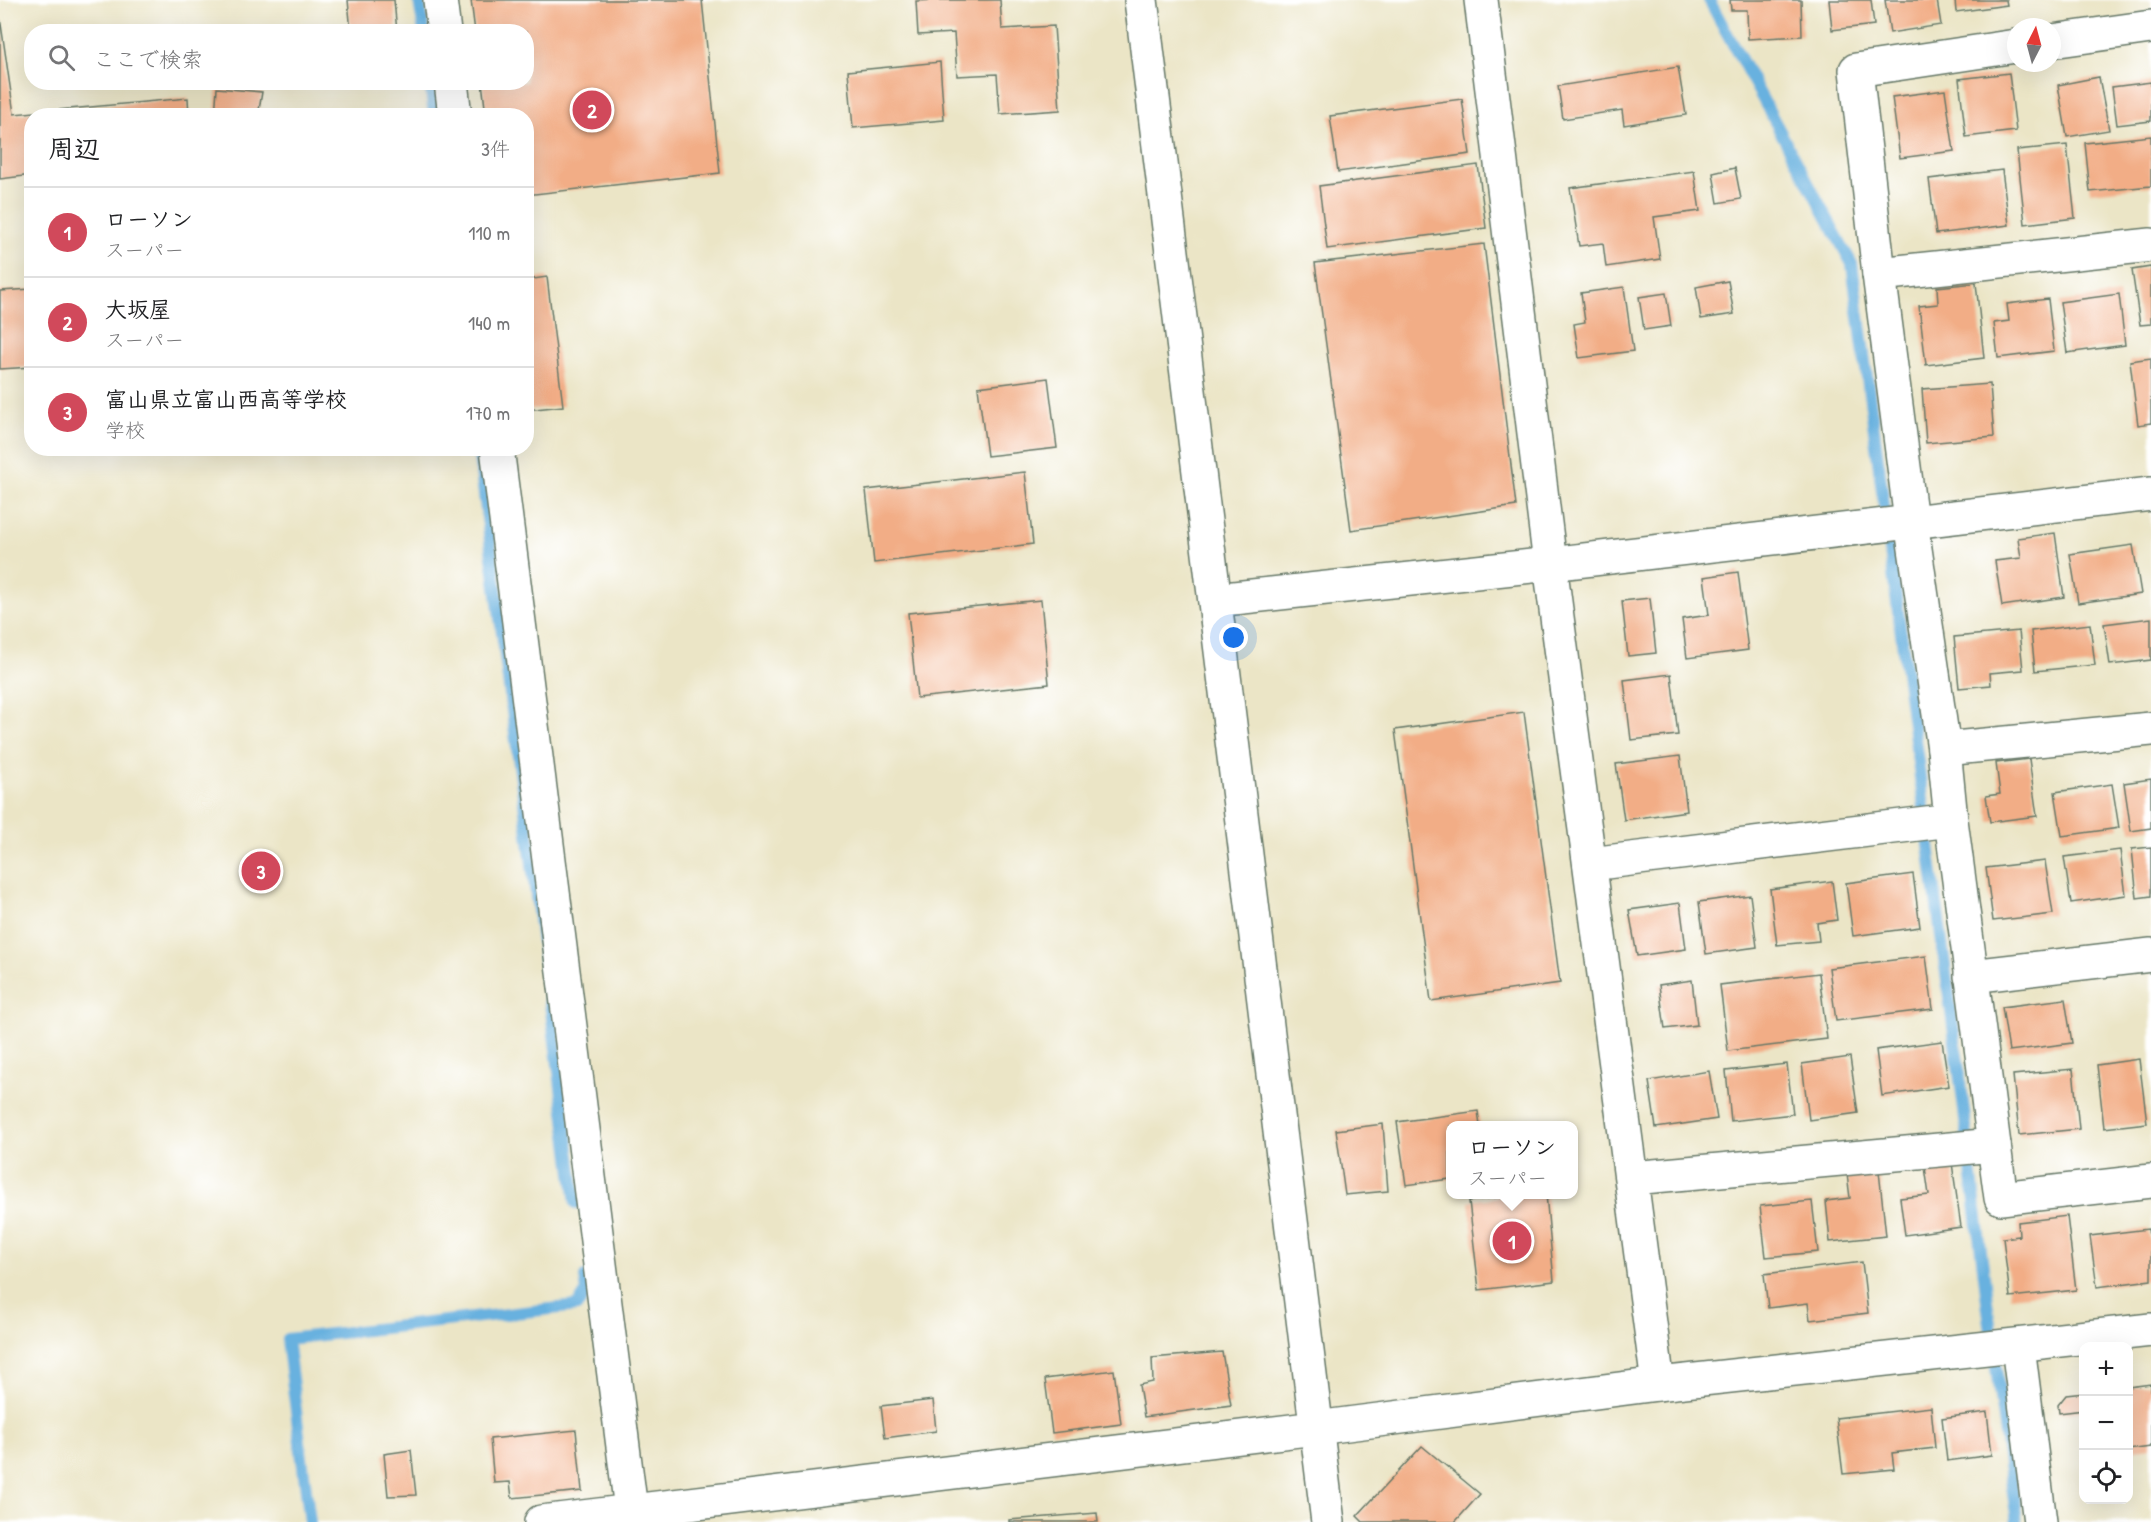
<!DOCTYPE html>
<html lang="ja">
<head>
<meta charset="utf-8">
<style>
  :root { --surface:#fff; --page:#f6f6f6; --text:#202124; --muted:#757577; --line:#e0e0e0; --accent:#d1495b }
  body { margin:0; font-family:"Patrick Hand","Klee One",sans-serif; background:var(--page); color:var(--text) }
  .controls { position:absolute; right:18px; bottom:18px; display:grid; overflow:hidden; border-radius:12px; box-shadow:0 6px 24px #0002 }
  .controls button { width:54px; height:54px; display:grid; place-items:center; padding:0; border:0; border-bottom:2px solid var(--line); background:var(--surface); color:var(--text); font:30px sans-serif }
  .compass { position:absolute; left:2007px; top:18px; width:54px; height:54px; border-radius:50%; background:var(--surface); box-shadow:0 6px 24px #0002; rotate:6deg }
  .you { position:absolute; left:1234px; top:638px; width:21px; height:21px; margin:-15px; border:4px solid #fff; border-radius:50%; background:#1a73e8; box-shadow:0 0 0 9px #1a73e833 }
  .badge { display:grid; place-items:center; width:39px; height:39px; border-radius:50%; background:var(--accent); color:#fff; font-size:20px; font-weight:700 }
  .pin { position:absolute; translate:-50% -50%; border:3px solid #fff; box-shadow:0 2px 6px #0006 }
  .popup { position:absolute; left:1446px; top:1121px; width:132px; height:78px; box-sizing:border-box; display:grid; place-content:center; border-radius:12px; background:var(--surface); filter:drop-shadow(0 2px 4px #0005); font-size:20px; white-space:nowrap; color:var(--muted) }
  .popup b { font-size:22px; color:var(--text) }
  .popup::after { content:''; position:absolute; left:50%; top:100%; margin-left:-12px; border:12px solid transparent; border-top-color:var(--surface) }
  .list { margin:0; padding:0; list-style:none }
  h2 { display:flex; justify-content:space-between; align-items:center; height:78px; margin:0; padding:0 24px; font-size:26px }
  h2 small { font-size:20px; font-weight:400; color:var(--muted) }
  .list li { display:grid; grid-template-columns:39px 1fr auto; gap:18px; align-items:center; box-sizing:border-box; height:90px; padding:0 24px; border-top:2px solid var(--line) }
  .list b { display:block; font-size:22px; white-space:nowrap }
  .list p { margin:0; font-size:20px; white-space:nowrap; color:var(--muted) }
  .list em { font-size:20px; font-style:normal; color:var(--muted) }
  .icon { flex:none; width:33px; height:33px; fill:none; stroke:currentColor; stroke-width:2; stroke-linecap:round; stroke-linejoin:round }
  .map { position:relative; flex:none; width:2151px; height:1522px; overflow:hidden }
  .search { position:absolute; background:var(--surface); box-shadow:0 6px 24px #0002; left:24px; top:24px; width:510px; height:66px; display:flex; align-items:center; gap:15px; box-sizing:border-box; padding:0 21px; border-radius:24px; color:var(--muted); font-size:22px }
  .panel { position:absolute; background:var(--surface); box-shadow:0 6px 24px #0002; left:24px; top:108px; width:510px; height:348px; border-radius:24px }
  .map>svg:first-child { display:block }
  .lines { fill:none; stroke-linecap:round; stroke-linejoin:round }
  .stream { stroke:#67b1df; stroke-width:12 }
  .building { fill:#f2ad86 }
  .minor-casing { stroke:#667867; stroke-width:36 }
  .minor { stroke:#fff; stroke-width:33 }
</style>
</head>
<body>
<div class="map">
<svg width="2151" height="1522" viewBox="0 0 2151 1522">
  <rect width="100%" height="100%" fill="#fff"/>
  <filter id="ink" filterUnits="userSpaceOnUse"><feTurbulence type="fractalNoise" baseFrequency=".0167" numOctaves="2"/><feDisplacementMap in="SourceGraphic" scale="12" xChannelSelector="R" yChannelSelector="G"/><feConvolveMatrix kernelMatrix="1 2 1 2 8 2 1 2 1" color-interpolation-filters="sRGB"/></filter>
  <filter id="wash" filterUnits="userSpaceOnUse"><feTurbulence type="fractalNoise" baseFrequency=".008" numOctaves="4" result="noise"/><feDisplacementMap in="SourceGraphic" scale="24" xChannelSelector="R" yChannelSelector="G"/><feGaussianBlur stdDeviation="1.35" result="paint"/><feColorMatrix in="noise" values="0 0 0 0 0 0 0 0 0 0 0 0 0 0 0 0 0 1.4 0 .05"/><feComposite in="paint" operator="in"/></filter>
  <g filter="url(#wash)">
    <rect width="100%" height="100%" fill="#ebe5c6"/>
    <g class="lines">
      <!-- stream -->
      <g class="stream">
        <polyline points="419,0 424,32"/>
        <polyline points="1709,0 1852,264 1962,1094 1988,1309 2017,1522"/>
        <polyline points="430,82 434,116"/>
        <polyline points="478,448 576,1203"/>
        <polyline points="310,1522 287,1339 577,1306 587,1291 585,1277"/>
      </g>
    </g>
    <g id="blocks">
      <!-- building -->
      <g class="building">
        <polygon points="348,0 394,0 397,32 351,32"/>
        <polygon points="471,0 702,0 720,173 526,195 526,116 486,116 482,82 526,82 526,32 475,32"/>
        <polygon points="934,0 1000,0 1002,29 1054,26 1060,110 1000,114 997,74 957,76 954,33 918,35 916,1"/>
        <polygon points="1730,0 1801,0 1802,36 1748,39 1747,10 1731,10"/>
        <polygon points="1829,0 1871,0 1874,25 1832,30"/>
        <polygon points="1885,0 1937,0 1941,25 1890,33"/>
        <polygon points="1955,0 2006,0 2007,5 1956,12"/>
        <polygon points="0,17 14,114 188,98 189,116 32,116 32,175 0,179"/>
        <polygon points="940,62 944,120 853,128 848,71"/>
        <polygon points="1678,67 1686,115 1624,125 1622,110 1563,119 1558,86"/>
        <polygon points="2009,73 2016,131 1966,137 1959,79"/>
        <polygon points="2099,77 2109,130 2067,137 2058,85"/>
        <polygon points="2151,82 2151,121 2117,125 2112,87"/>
        <polygon points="217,88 262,92 258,116 215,116"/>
        <polygon points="1945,90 1954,151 1900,158 1892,97"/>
        <polygon points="1462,99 1470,154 1338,172 1330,116"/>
        <polygon points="2151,136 2151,186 2090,192 2085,143"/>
        <polygon points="2067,145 2075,218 2025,224 2017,150"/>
        <polygon points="1478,165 1486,228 1327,249 1319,186"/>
        <polygon points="1735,168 1741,199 1718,203 1713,173"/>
        <polygon points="2002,170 2009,225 1936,234 1929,179"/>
        <polygon points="1694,171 1700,211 1654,217 1660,259 1606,267 1603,243 1579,246 1570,188"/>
        <polygon points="1484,244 1516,506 1351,530 1315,263"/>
        <polygon points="2151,267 2151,324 2140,325 2132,270"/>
        <polygon points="547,277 563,406 526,410 526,280"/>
        <polygon points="1728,281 1734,314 1701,319 1696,287"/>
        <polygon points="1976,283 1984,358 1926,365 1919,306 1938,304 1937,287"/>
        <polygon points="1624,287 1633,351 1579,358 1574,324 1585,322 1581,293"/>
        <polygon points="32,289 32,367 0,369 0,291"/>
        <polygon points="1666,293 1671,326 1644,330 1639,297"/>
        <polygon points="2119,294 2125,345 2067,353 2060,302"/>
        <polygon points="2048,299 2054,351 1998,358 1994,323 2009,321 2007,304"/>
        <polygon points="2151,358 2151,423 2138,425 2130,361"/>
        <polygon points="1048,378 1057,448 987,456 978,387"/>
        <polygon points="1990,384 1994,437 1926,443 1922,389"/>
        <polygon points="1025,472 1033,544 874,563 866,490"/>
        <polygon points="2055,533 2064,597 2002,606 1995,561 2021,558 2018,538"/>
        <polygon points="2133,545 2141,594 2078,603 2070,554"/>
        <polygon points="1738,572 1748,650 1687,658 1682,619 1709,615 1704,577"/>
        <polygon points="1650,598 1656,653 1628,656 1622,601"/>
        <polygon points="1041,600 1049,684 917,698 908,613"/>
        <polygon points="2151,618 2151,660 2110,665 2104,624"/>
        <polygon points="2090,624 2095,665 2035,671 2031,631"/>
        <polygon points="2019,631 2023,670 1990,673 1991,685 1959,688 1954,637"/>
        <polygon points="1671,674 1678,735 1631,740 1624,680"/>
        <polygon points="1524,712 1560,983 1431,1001 1395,730"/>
        <polygon points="1680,756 1687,811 1624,820 1616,764"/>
        <polygon points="2029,759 2037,816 1990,822 1986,796 2000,794 1996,763"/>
        <polygon points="2151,779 2151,828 2131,831 2124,783"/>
        <polygon points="2112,784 2119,828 2062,836 2055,792"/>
        <polygon points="2151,847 2151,896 2137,898 2132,849"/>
        <polygon points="2120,850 2126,895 2071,903 2064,857"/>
        <polygon points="2045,861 2053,914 1993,921 1986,868"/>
        <polygon points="1913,874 1920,927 1853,936 1846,883"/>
        <polygon points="1832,881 1837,920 1817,923 1819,941 1777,945 1770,889"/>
        <polygon points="1750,895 1757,947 1706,954 1699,902"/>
        <polygon points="1680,903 1686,949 1637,956 1629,910"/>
        <polygon points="1926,956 1933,1009 1836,1021 1829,968"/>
        <polygon points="1819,973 1827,1039 1728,1051 1720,985"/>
        <polygon points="1692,980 1697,1025 1665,1029 1659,985"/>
        <polygon points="2065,999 2072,1043 2009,1051 2002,1007"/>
        <polygon points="1942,1041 1949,1086 1882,1096 1876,1050"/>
        <polygon points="1850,1057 1858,1113 1809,1120 1802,1064"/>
        <polygon points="2139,1059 2147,1123 2104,1128 2097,1065"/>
        <polygon points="1787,1064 1793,1114 1731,1121 1726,1071"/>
        <polygon points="2073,1069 2079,1129 2019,1135 2013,1075"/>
        <polygon points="1709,1071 1717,1119 1656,1128 1649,1081"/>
        <polygon points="1478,1111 1480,1126 1450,1126 1450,1179 1406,1185 1397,1122"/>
        <polygon points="1383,1124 1388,1191 1345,1195 1336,1130"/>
        <polygon points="1952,1163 1961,1227 1905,1235 1900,1198 1929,1195 1925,1167"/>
        <polygon points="1879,1171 1886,1236 1830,1242 1826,1201 1850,1198 1847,1174"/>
        <polygon points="1521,1194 1546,1194 1554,1281 1479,1290 1469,1201"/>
        <polygon points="1812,1201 1818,1252 1766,1257 1760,1206"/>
        <polygon points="2067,1216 2076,1290 2010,1297 2003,1238 2019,1236 2018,1222"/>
        <polygon points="2148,1229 2151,1248 2151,1280 2097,1287 2090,1236"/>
        <polygon points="1862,1262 1868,1313 1810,1320 1808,1303 1768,1308 1764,1274"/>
        <polygon points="1222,1352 1231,1405 1144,1417 1139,1385 1153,1382 1152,1358"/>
        <polygon points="1114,1370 1121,1424 1052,1433 1045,1379"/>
        <polygon points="2151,1384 2151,1447 2128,1450 2128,1387"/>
        <polygon points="2084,1393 2084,1410 2059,1413 2058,1405 2066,1395"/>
        <polygon points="933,1400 936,1431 885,1438 881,1406"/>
        <polygon points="1931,1407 1935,1448 1892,1453 1894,1469 1843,1474 1836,1418"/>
        <polygon points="1987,1412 1992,1455 1947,1461 1942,1418"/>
        <polygon points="576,1430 582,1491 512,1498 510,1482 494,1483 490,1439"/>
        <polygon points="1422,1446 1480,1494 1455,1522 1363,1522 1357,1516"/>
        <polygon points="411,1450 416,1495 388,1496 384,1454"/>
        <polygon points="1097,1513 1098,1522 1009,1522 1009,1520"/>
      </g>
    </g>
  </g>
  <g filter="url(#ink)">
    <use href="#blocks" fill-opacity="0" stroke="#667867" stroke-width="1.5"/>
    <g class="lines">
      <!-- minor casing -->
      <g class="minor-casing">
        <g id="minor">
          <polyline points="440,0 444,32"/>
          <polyline points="1141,0 1328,1522"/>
          <polyline points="1481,0 1550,564 1658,1384"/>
          <polyline points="2052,41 2151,27"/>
          <polyline points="2016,46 1856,70 1879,274 1911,521 1944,749 1951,820 2001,1198 2151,1181"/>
          <polyline points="451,82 455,116"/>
          <polyline points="1879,274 2151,245"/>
          <polyline points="497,448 631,1510"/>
          <polyline points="1215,600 1550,564 2151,494"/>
          <polyline points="1944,749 2151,729"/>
          <polyline points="1590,864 1951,820"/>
          <polyline points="1971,976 2151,955"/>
          <polyline points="1632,1178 1994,1145"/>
          <polyline points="2018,1346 2040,1522"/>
          <polyline points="541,1522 1316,1428 1658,1384 2151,1330"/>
        </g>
      </g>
      <!-- minor -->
      <use href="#minor" class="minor"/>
    </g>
  </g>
</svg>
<div class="controls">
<button>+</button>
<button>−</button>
<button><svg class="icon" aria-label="locate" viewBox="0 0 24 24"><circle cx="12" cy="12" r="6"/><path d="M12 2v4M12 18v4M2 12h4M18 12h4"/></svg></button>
</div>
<svg class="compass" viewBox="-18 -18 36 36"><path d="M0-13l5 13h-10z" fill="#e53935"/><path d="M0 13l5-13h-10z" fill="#757577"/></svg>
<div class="you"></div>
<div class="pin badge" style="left:1512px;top:1241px">1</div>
<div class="popup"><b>ローソン</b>スーパー</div>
<div class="pin badge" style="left:592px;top:110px">2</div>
<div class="pin badge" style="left:261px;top:871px">3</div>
<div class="search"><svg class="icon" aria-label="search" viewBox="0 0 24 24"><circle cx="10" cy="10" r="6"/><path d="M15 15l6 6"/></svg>ここで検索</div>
<section class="panel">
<h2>周辺<small>3件</small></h2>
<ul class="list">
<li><span class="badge">1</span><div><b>ローソン</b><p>スーパー</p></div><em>110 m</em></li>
<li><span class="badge">2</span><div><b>大坂屋</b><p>スーパー</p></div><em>140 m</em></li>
<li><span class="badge">3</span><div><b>富山県立富山西高等学校</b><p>学校</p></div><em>170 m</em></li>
</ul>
</section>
</div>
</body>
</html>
